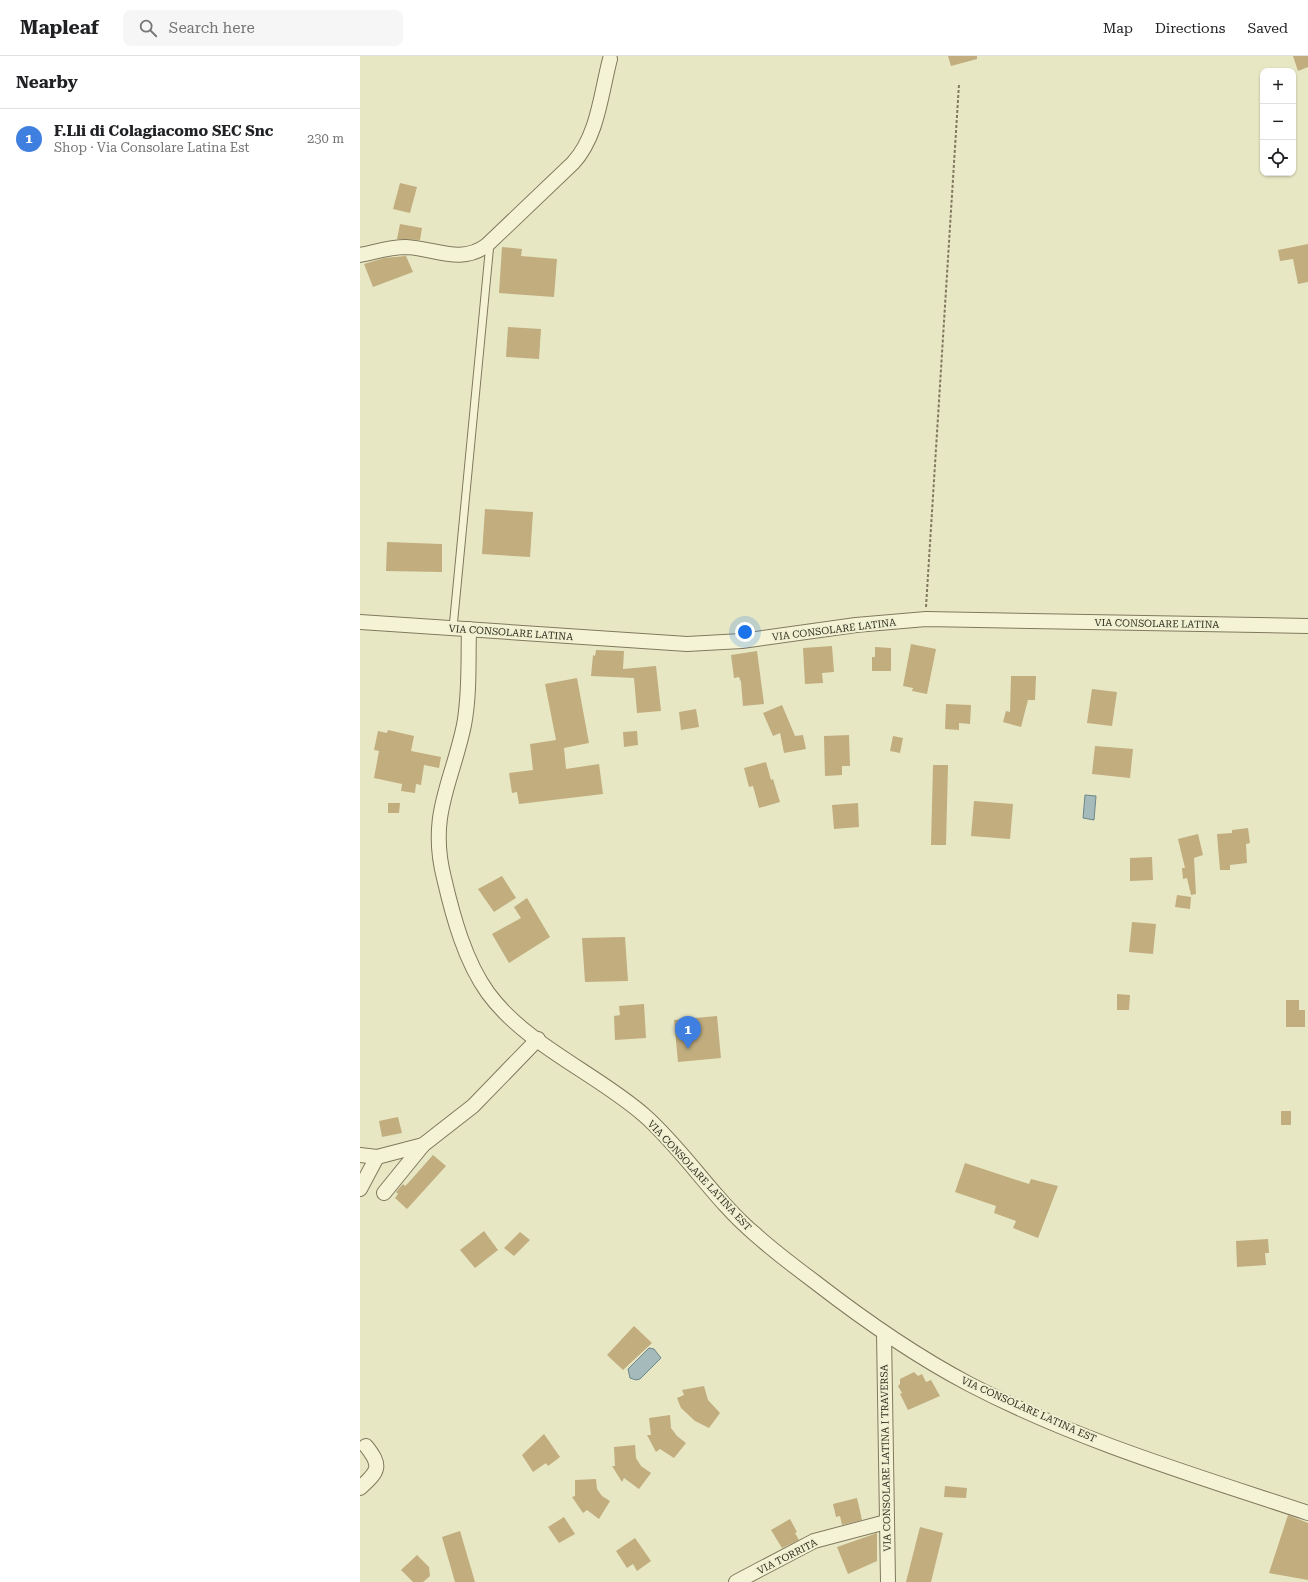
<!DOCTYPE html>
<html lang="en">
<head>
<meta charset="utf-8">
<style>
  :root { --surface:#fff; --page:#f6f6f6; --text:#202124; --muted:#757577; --line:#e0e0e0; --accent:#7c3aed }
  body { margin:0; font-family:"Roboto Serif",serif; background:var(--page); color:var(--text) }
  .controls { position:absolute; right:12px; top:12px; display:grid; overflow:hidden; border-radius:8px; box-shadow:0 1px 3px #0004 }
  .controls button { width:36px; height:36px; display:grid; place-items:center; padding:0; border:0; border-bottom:1px solid var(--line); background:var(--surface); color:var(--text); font:20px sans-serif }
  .you { position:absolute; left:385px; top:576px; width:14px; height:14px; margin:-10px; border:3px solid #fff; border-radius:50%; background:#1a73e8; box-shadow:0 0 0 6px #1a73e833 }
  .badge { display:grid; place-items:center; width:26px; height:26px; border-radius:50%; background:var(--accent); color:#fff; font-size:13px; font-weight:700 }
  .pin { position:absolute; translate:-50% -33px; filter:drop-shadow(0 1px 2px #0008) }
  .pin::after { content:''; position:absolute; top:21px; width:14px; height:12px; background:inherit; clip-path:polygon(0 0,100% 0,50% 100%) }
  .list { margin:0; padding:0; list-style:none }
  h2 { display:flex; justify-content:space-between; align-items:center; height:52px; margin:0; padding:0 16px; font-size:17px }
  h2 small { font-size:13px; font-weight:400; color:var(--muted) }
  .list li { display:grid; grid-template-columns:26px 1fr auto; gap:12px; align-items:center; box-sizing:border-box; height:60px; padding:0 16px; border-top:1px solid var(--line) }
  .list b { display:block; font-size:15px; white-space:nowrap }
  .list p { margin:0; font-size:13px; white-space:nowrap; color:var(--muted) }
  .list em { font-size:13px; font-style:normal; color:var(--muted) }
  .icon { flex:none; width:22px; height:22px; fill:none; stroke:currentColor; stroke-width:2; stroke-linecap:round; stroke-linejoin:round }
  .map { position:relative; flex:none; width:948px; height:1526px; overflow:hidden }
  header { display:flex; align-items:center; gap:24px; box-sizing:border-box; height:56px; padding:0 20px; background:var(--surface); border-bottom:1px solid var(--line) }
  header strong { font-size:19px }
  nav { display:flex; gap:22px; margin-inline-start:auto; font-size:14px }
  .search { width:280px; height:36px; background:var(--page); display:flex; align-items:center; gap:10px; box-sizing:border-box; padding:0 14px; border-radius:8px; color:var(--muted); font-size:15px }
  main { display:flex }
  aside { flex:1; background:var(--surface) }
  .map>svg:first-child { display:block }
  .water { fill:#a5bbbb; stroke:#6d8788 }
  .building { fill:#c1ad7e }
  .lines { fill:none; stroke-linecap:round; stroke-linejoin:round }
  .service-casing { stroke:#80795d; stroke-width:9 }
  .minor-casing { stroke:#80795d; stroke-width:16 }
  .path { stroke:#80795d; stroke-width:2; stroke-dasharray:3 2; stroke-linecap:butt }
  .service { stroke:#f4f3d6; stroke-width:7 }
  .minor { stroke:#f4f3d6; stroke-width:14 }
  .labels { text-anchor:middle; stroke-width:4; stroke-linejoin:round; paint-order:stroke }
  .street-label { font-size:10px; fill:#322d1f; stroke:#f0f0d2 }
</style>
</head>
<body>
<header>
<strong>Mapleaf</strong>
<div class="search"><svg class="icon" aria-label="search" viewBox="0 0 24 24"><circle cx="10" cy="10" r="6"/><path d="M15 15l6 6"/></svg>Search here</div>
<nav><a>Map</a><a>Directions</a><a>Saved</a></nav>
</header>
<main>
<aside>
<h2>Nearby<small></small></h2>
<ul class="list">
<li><span class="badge" style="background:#3f7fe0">1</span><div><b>F.Lli di Colagiacomo SEC Snc</b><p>Shop · Via Consolare Latina Est</p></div><em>230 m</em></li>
</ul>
</aside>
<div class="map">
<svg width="948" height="1526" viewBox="0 0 948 1526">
  <rect width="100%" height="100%" fill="#e8e7c4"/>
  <!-- water -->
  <g class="water">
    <polygon points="725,739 736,740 734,764 723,762"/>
    <polygon points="289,1292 294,1293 301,1302 280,1323 276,1324 270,1322 268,1313"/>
  </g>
  <!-- building -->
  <g class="building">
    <polygon points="588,0 617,0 617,3 591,10"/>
    <polygon points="933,0 948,0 948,11 938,15"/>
    <polygon points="40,127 57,131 50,157 33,153"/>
    <polygon points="40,168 62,172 60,184 37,183"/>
    <polygon points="948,188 948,226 938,228 933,203 920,205 918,194"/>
    <polygon points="142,191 162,193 161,200 197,203 194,241 139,237"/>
    <polygon points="46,200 53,216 13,231 4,208 24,202"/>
    <polygon points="148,271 181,273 179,303 146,301"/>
    <polygon points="125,453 173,456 170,501 122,498"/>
    <polygon points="27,486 82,488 82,516 26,515"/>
    <polygon points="551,588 576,593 567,638 552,635 553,632 543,630"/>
    <polygon points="472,590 474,616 462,617 463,627 445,628 443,592"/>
    <polygon points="515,591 531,592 531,615 512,615 512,601 515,601"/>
    <polygon points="236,594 264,595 263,613 296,610 301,655 277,657 274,622 231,620 233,599 235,600"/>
    <polygon points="397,595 404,648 383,650 381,626 379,621 374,622 371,599"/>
    <polygon points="651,620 676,620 675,644 668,644 661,671 643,666 646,655 650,656"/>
    <polygon points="217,622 229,687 204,692 206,713 239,708 243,738 159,748 157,736 152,737 149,717 173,714 170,688 196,684 185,628"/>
    <polygon points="732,633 757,636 752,670 727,667"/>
    <polygon points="586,648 611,649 610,668 599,667 599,674 585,673"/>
    <polygon points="422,649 435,680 443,679 446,693 424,697 420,677 413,680 403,657"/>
    <polygon points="336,653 339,671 321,674 319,656"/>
    <polygon points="28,674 54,680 51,695 81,701 79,712 64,709 61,729 56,728 55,737 41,735 42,728 14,722 19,695 14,694 18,675 27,677"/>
    <polygon points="277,675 278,689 264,691 263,676"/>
    <polygon points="489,679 490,710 482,710 482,719 465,720 464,680"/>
    <polygon points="533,680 543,682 540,697 530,695"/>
    <polygon points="735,690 773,693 770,722 732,718"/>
    <polygon points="406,706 411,724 413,723 420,746 399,752 393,730 389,731 384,712"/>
    <polygon points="573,709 588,709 586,789 571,789"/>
    <polygon points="614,745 653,748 650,783 611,780"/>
    <polygon points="28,747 40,747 39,757 28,757"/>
    <polygon points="498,747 499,771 474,773 472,749"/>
    <polygon points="888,772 890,787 886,788 887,807 870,809 870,814 860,814 857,778 872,777 872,774"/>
    <polygon points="838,778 843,799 834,802 836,838 831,839 827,822 823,823 822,812 825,812 818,783"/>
    <polygon points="792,801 793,824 770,825 770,802"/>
    <polygon points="142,820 156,842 134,856 118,833"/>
    <polygon points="817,839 831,841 830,853 815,851"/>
    <polygon points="167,842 190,881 149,907 132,878 161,862 154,851"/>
    <polygon points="772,866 796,868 793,898 769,896"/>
    <polygon points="265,881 268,925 225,926 222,882"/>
    <polygon points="757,938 770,939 769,954 757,954"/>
    <polygon points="926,944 939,944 939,954 945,954 945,971 926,971"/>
    <polygon points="284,948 286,982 255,984 254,960 260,959 259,950"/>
    <polygon points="357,960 361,1002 318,1006 314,964"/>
    <rect x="921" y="1055" width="10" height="14"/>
    <polygon points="38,1061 42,1077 22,1081 19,1065"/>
    <polygon points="73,1099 86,1110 47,1153 35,1142 38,1138 36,1136 43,1128 45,1130 50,1125"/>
    <polygon points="605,1107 669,1128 671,1123 698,1130 678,1182 653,1172 656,1165 634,1157 636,1150 595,1136"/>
    <polygon points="124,1175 138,1194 115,1212 100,1194"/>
    <polygon points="160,1176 170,1184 154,1200 144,1192"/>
    <polygon points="908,1183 909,1197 905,1197 906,1209 877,1211 876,1185"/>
    <polygon points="274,1270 292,1287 263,1314 247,1299"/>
    <polygon points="554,1316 558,1320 562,1318 566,1326 571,1324 580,1340 548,1354 540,1338 542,1337 538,1330 540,1328 540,1323"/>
    <polygon points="344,1330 348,1344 360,1357 349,1372 335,1365 321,1352 317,1342 324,1339 322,1334"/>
    <polygon points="310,1359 311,1372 317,1380 326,1387 314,1402 300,1393 296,1396 287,1379 291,1379 289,1362"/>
    <polygon points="184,1378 200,1401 188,1410 186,1407 173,1416 162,1399"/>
    <polygon points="275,1389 276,1402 281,1410 291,1417 279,1433 264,1422 262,1426 252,1410 255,1410 254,1391"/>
    <polygon points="236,1423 237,1433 242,1440 250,1445 239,1463 227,1454 223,1457 212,1441 215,1440 215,1424"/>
    <polygon points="585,1430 607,1432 606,1442 584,1441"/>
    <polygon points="497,1442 502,1464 482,1469 480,1460 476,1461 473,1448"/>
    <polygon points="928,1459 948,1467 948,1524 909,1517"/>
    <polygon points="204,1461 215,1478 199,1487 188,1471"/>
    <polygon points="430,1463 437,1476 435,1477 439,1484 422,1492 411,1474"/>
    <polygon points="560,1471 583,1477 571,1526 546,1526"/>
    <polygon points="100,1475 115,1526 95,1526 82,1481"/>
    <polygon points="517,1477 517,1505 488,1518 477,1491"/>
    <polygon points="275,1482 291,1505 277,1515 273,1508 267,1512 256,1495"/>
    <polygon points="57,1499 69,1511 70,1520 63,1526 53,1526 41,1514"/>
  </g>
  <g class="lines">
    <!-- service casing -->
    <g class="service-casing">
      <polyline id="service" points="93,572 130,187"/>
    </g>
    <!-- minor casing -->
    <g class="minor-casing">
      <g id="minor">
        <path d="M0 199C15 196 30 191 46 191 74 192 101 209 127 189L213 107C238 80 241 37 250 3"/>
        <polyline points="0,566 327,588 382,585 496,569 566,563 948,570"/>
        <path d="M109 573C108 605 110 637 104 669 92 727 68 759 84 822 93 861 105 905 128 937 166 989 236 1017 284 1059 325 1095 354 1144 396 1179 415 1196 435 1211 455 1226 504 1264 554 1299 609 1328 716 1384 834 1419 948 1457"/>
        <polyline points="0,1099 17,1101 63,1089 113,1050 178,983"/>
        <polyline points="0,1133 17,1101"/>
        <polyline points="24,1137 63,1089"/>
        <polyline points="524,1277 528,1526"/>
        <path d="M0 1432C19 1415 22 1410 6 1390"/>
        <polyline points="376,1526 454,1485 526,1466"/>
      </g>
    </g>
    <!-- path -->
    <polyline class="path" points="566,551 599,28"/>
    <!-- service -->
    <use href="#service" class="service"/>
    <!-- minor -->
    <use href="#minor" class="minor"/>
  </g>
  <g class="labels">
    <!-- street labels -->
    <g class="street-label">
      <text transform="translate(797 567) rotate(1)" y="4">VIA CONSOLARE LATINA</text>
      <text transform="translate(474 573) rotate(-7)" y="4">VIA CONSOLARE LATINA</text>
      <text transform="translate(151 576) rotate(4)" y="4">VIA CONSOLARE LATINA</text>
      <text transform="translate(340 1119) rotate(47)" y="4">VIA CONSOLARE LATINA EST</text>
      <text transform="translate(669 1353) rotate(24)" y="4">VIA CONSOLARE LATINA EST</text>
      <text transform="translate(525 1402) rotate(-91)" y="4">VIA CONSOLARE LATINA I TRAVERSA</text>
      <text transform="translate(427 1500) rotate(-27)" y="4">VIA TORRITA</text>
    </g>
  </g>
</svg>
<div class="controls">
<button>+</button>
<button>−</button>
<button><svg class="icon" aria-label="locate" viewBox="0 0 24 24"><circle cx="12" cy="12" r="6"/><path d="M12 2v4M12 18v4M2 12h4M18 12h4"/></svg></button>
</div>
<div class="you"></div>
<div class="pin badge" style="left:328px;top:993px;background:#3f7fe0">1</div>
</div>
</main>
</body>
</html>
